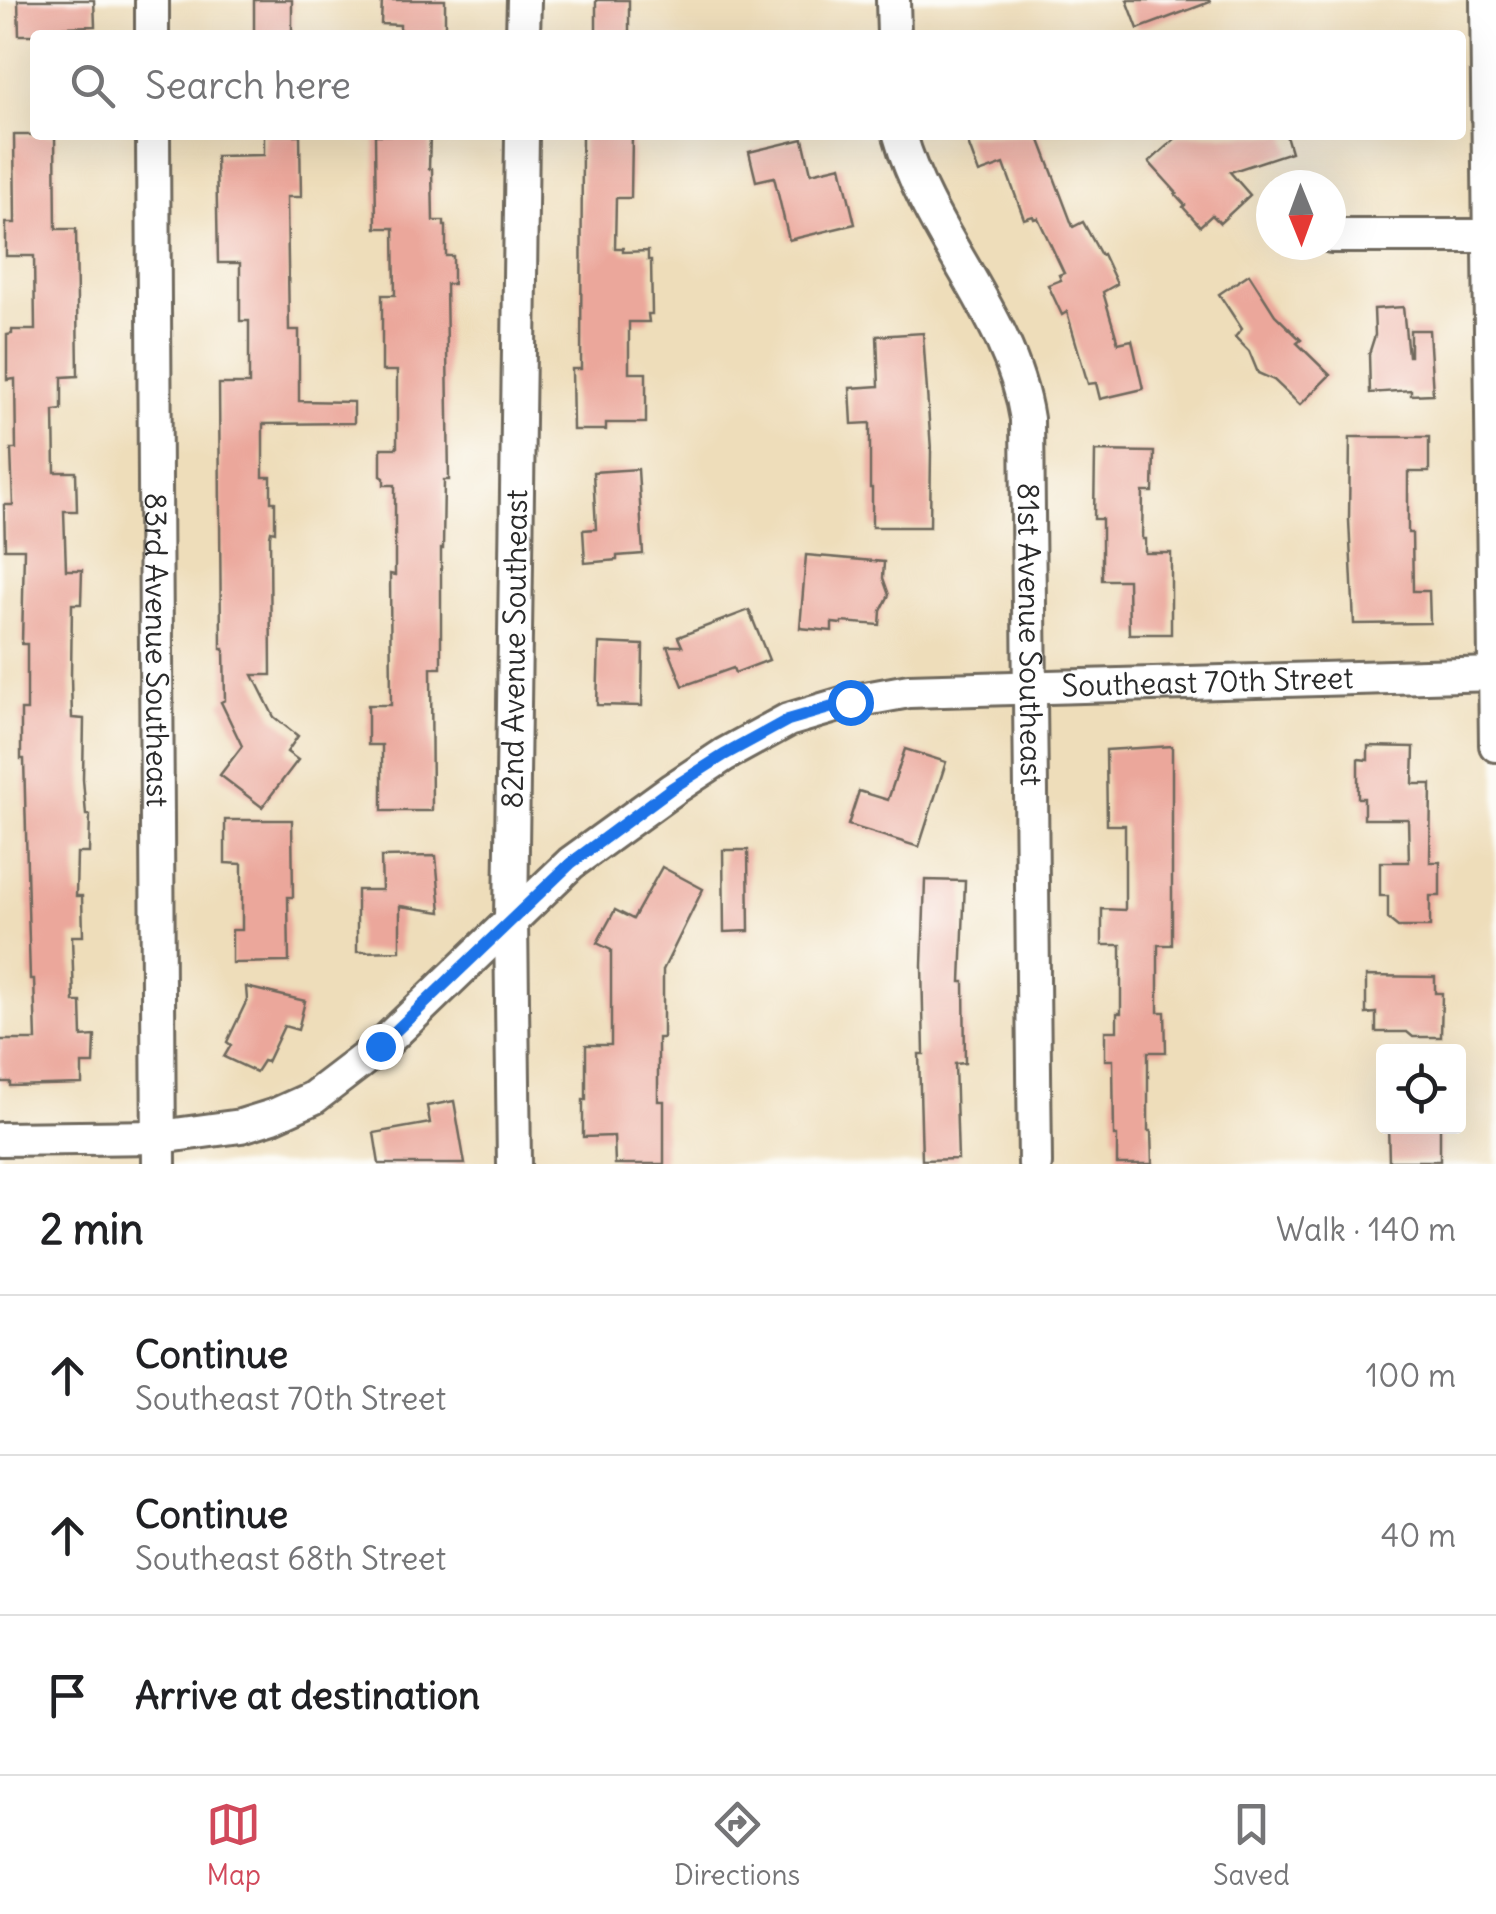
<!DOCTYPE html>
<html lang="en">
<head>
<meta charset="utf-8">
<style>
  :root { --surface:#fff; --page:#f6f6f6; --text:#202124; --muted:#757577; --line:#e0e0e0; --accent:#d1495b }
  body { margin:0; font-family:Delius,sans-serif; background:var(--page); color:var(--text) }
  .controls { position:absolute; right:30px; bottom:30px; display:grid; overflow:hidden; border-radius:10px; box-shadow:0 10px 40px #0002 }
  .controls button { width:90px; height:90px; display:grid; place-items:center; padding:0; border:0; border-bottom:2px solid var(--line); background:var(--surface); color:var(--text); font:50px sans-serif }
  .compass { position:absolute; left:1256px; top:170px; width:90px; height:90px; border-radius:50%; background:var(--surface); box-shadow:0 10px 40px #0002; rotate:179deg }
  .stop { position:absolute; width:30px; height:30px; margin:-22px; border:8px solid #1a73e8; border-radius:50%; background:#fff }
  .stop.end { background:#1a73e8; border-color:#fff; box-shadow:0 2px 10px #0008 }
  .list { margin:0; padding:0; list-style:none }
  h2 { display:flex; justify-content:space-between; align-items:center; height:130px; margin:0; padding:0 40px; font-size:42px }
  h2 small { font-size:32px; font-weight:400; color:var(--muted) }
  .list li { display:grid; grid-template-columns:65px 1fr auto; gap:30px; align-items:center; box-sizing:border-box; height:160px; padding:0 40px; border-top:2px solid var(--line) }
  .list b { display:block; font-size:38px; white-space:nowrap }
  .list p { margin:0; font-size:32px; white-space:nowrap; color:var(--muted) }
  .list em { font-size:32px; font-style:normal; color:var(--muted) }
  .icon { flex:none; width:55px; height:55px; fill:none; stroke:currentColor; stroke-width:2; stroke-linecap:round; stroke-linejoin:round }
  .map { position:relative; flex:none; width:1496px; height:1164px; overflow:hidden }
  .search { position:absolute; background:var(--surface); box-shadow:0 10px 40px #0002; left:30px; right:30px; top:30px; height:110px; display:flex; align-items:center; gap:25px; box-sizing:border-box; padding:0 35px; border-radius:10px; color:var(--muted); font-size:38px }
  .sheet { height:610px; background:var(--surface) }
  nav { display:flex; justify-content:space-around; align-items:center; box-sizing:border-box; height:140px; border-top:2px solid var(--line); background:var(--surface); font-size:28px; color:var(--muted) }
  nav a { display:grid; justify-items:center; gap:5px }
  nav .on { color:var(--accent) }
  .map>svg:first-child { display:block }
  .building { fill:#eba79b }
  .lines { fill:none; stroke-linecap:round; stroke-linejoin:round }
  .minor-casing { stroke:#6f695d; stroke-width:38 }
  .minor { stroke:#fff; stroke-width:32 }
  .route { stroke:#1a73e8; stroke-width:12 }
  .labels { text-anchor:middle; stroke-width:10; stroke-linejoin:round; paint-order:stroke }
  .street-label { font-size:30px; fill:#2b2b2b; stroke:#fdfcf7 }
</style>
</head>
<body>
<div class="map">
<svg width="1496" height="1164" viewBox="0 0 1496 1164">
  <rect width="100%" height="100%" fill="#fdfcf7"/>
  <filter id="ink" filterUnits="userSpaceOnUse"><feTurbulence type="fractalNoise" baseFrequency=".01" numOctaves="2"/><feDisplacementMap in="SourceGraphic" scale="20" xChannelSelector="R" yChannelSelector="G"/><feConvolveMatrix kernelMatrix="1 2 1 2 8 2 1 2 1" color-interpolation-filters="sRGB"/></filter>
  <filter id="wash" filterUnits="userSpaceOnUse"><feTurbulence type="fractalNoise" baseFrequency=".0048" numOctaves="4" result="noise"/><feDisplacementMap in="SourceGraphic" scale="40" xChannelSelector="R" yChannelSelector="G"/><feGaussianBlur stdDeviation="2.25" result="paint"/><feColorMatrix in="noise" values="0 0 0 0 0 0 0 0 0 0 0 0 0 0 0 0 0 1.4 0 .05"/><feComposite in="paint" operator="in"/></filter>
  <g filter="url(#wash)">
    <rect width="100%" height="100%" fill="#eeddba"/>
    <g id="blocks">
      <!-- building -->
      <g class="building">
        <polygon points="18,0 94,0 95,26 63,27 64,35 19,35"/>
        <rect x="254" y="0" width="38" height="35"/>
        <polygon points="382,0 445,0 445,35 400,35 400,25 381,24"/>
        <rect x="596" y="0" width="33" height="35"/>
        <polygon points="1127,0 1209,0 1210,2 1138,29"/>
        <polygon points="14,135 55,135 56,229 76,229 78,376 62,377 62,410 54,411 55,472 76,472 77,511 64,511 66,570 82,570 81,604 72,604 71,677 72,718 84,719 83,779 86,815 90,815 89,853 77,853 76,896 82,896 83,936 72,936 74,1002 81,1002 82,1037 95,1036 94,1064 82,1064 82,1084 10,1086 10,1082 0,1082 0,1040 36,1040 34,979 30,979 24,759 21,759 21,710 27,710 27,644 22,644 24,549 5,549 4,505 13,505 11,449 16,449 15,379 7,380 7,335 12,334 12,330 35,330 34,256 6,256 6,223 15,223"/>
        <polygon points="264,135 300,135 301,197 287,197 289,330 299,330 299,401 354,402 354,423 263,424 263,477 271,477 271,502 275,502 275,532 271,531 270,536 271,675 253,675 274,717 298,736 287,752 298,760 262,807 220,775 242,746 221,702 225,700 224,649 221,649 219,384 249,384 249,321 240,321 240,263 218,263 216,156 264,155"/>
        <polygon points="375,135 430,135 429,169 432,169 433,221 444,221 444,226 446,226 446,256 453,256 453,284 446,284 449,480 444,480 443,549 441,549 441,668 431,668 432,811 382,811 382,745 368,745 368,705 391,705 390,574 395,575 395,485 384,485 384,478 381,476 381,448 397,448 397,371 382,371 382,295 395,295 394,228 376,228"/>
        <polygon points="582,135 632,135 631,198 616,198 615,248 623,248 623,252 648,251 648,260 651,260 652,314 648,314 649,322 629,322 629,373 646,373 646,423 606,423 606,430 573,430 572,369 581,369"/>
        <polygon points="965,135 1038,135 1073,227 1083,222 1101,255 1103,254 1117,284 1103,292 1118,343 1132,340 1143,389 1100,399 1096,383 1088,384 1067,312 1062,315 1048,285 1061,280 1059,275 1064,273 1038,218 1034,219 1033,216 1024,219 1004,164 979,173"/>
        <polygon points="1179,135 1286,135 1291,152 1230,172 1250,195 1220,223 1212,215 1200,226 1183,207 1185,205 1175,194 1177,193 1149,162"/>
        <polygon points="803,139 811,173 841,166 855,224 789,240 774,177 756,181 749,152"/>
        <polygon points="1249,274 1275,315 1301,340 1297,343 1330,375 1300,405 1274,380 1258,373 1249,351 1235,337 1242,329 1219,294"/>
        <polygon points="1403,307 1408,356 1410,356 1410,330 1429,330 1433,394 1411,395 1411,390 1370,393 1369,354 1375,335 1374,309"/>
        <polygon points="923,333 931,450 930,527 872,527 872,488 870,488 870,423 852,424 850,388 879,386 877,336"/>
        <polygon points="1350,437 1429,437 1429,472 1408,472 1408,533 1412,533 1413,591 1429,591 1430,623 1354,624 1349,520"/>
        <polygon points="1095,451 1154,452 1153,492 1143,492 1142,539 1145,539 1145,553 1171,553 1171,634 1129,634 1128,580 1102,580 1102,519 1094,519"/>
        <polygon points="638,469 643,554 617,556 617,560 585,563 583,530 596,529 593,472"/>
        <polygon points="806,555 884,562 883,578 889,595 881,611 880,625 842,622 842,624 832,623 832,631 800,628"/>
        <polygon points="749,610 769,660 735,673 733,668 683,686 667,646 682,646 678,637"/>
        <polygon points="599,643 643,645 642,706 597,705"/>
        <polygon points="1172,746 1172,945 1158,945 1158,1012 1165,1012 1166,1052 1148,1052 1148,1131 1151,1131 1152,1164 1117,1164 1117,1136 1114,1136 1113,1060 1105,1060 1105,1031 1117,1031 1117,1013 1121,1013 1121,945 1102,945 1102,909 1125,910 1125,825 1107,825 1106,750"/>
        <polygon points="1368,746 1414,747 1413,784 1431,784 1430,862 1440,862 1440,896 1430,896 1430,927 1398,927 1388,919 1388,896 1380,896 1380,862 1409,862 1408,819 1364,819 1364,798 1358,798 1358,759 1368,760"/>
        <polygon points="905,749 946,762 919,847 848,825 859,791 888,800"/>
        <polygon points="225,820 292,820 293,897 288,897 289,962 232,963 232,930 242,930 242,864 225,863"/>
        <polygon points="723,850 748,850 749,931 724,932"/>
        <polygon points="436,856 441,912 400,906 400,951 357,952 357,890 382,890 381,857"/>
        <polygon points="662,867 703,889 663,970 663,1038 658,1038 658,1101 664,1101 664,1164 615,1164 614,1136 583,1137 583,1100 586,1100 586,1045 611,1045 611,950 597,943 615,910 633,919"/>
        <polygon points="925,880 965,881 961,982 964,982 965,1063 955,1064 958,1159 922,1160 919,1054 924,1054 922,965"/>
        <polygon points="1366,976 1435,977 1435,993 1442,993 1441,1037 1413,1037 1407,1032 1376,1032 1376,1013 1366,1014"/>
        <polygon points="246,987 305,1001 298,1030 284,1026 267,1062 263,1061 256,1072 224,1057 231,1045 227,1042 247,1000"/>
        <polygon points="454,1101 465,1164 379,1164 374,1133 430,1123 427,1106"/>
        <polygon points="1388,1126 1440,1126 1440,1161 1389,1161"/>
      </g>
    </g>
  </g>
  <g filter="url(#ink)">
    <use href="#blocks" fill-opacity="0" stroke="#6f695d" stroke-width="2.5"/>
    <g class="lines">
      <!-- minor casing -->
      <g class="minor-casing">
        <g id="minor">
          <polyline points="152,0 152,35"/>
          <polyline points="893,0 894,35"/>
          <polyline points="1487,0 1496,745"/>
          <polyline points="523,35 524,0"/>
          <path id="s1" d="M153 135 159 1164"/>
          <path id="s2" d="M900 135C928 236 1011 314 1027 419L1035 1164"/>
          <polyline points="1331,236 1490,236"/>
          <path id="s3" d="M0 1139 160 1137 241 1126 273 1116 313 1098 381 1046 571 863 673 789 724 755 788 720 849 702 909 691 1496 674"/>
          <path id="s4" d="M514 1164 511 919 522 135"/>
        </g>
      </g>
      <!-- minor -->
      <use href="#minor" class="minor"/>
    </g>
  </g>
  <g class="lines" filter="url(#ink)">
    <!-- route -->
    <polyline class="route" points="380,1046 571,863 672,788 724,755 788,720 850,702"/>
  </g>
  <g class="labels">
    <!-- street labels -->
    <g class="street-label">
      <text dy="10" stroke="none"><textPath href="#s2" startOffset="528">81st Avenue Southeast</textPath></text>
      <text dy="10" stroke="none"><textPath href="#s4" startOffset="515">82nd Avenue Southeast</textPath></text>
      <text dy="10" stroke="none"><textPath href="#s1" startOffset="515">83rd Avenue Southeast</textPath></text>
      <text dy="10" stroke="none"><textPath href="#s3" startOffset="1352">Southeast 70th Street</textPath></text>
    </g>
  </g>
</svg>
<div class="controls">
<button><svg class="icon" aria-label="locate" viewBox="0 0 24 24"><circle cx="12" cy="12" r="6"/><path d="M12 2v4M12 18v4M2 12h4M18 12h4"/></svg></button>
</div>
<svg class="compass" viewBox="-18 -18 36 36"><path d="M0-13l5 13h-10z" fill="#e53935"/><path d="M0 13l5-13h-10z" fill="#757577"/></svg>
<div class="stop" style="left:850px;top:702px"></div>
<div class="stop end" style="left:380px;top:1046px"></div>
<div class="search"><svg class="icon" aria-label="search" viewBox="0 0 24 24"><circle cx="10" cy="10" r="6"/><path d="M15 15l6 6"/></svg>Search here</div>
</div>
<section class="sheet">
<h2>2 min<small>Walk · 140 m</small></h2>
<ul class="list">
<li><svg class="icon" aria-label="ahead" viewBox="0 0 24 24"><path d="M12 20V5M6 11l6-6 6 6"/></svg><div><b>Continue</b><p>Southeast 70th Street</p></div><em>100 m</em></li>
<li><svg class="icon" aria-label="ahead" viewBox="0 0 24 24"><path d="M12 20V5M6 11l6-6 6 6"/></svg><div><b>Continue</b><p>Southeast 68th Street</p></div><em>40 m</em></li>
<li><svg class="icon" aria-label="arrive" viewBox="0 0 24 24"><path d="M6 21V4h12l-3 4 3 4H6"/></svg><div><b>Arrive at destination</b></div></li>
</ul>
</section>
<nav>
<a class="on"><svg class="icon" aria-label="map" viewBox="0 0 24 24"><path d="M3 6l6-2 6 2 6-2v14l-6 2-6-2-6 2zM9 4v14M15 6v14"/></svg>Map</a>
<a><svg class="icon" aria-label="directions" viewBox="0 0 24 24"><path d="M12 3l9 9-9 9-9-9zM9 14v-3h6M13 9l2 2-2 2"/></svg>Directions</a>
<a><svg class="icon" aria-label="saved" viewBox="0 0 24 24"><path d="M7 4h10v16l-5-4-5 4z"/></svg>Saved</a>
</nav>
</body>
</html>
